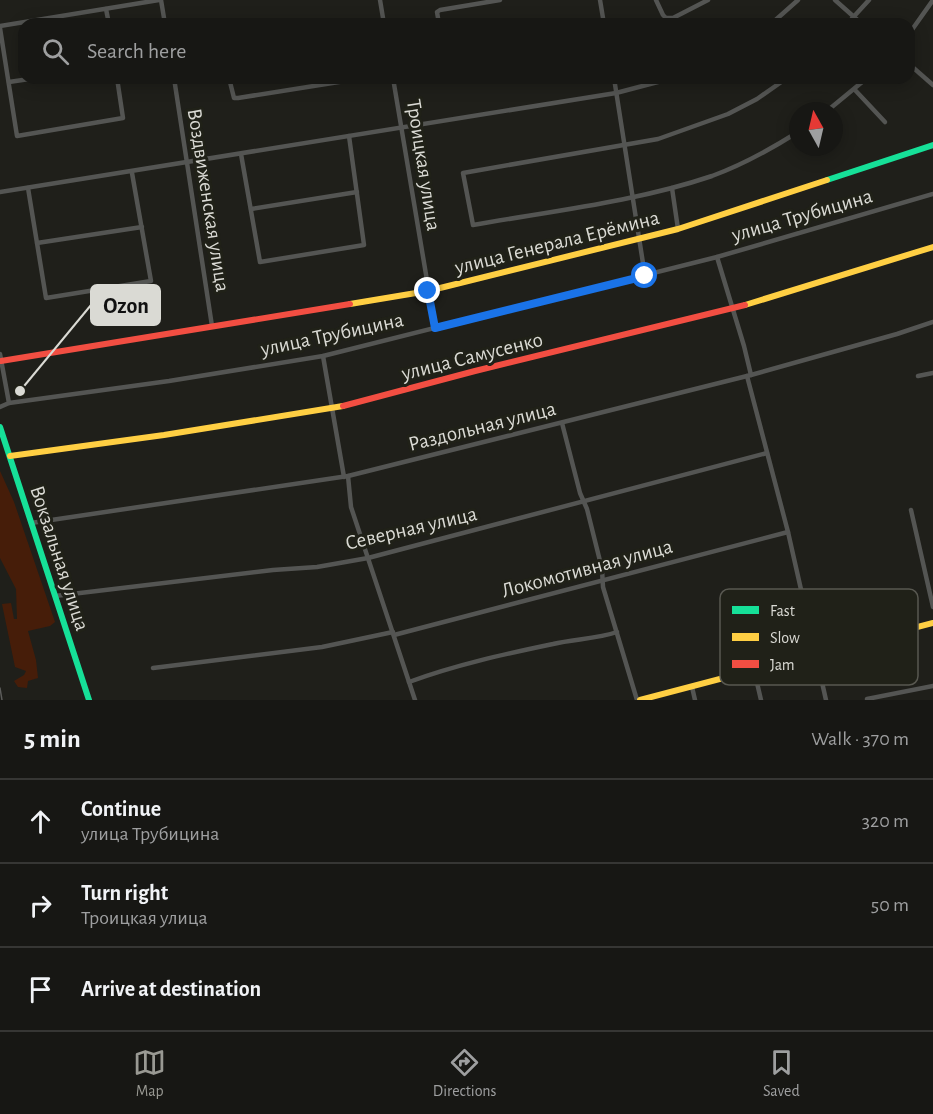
<!DOCTYPE html>
<html lang="en">
<head>
<meta charset="utf-8">
<style>
  :root { --surface:#171714; --page:#242422; --text:#f1f3f6; --muted:#9e9fa0; --line:#363634; --accent:#999993 }
  body { margin:0; font-family:"Alegreya Sans",sans-serif; background:var(--page); color:var(--text) }
  .compass { position:absolute; left:789px; top:102px; width:54px; height:54px; border-radius:50%; background:var(--surface); box-shadow:0 3px 15px #0003; rotate:352deg }
  .stop { position:absolute; width:18px; height:18px; margin:-14px; border:4px solid #1a73e8; border-radius:50%; background:#fff }
  .stop.end { background:#1a73e8; border-color:#fff; box-shadow:0 2px 6px #0008 }
  .list { margin:0; padding:0; list-style:none }
  h2 { display:flex; justify-content:space-between; align-items:center; height:78px; margin:0; padding:0 24px; font-size:26px }
  h2 small { font-size:20px; font-weight:400; color:var(--muted) }
  .list li { display:grid; grid-template-columns:39px 1fr auto; gap:18px; align-items:center; box-sizing:border-box; height:84px; padding:0 24px; border-top:2px solid var(--line) }
  .list b { display:block; font-size:22px; white-space:nowrap }
  .list p { margin:0; font-size:20px; white-space:nowrap; color:var(--muted) }
  .list em { font-size:20px; font-style:normal; color:var(--muted) }
  .icon { flex:none; width:33px; height:33px; fill:none; stroke:currentColor; stroke-width:2; stroke-linecap:round; stroke-linejoin:round }
  .map { position:relative; flex:none; width:933px; height:700px; overflow:hidden }
  .search { position:absolute; background:var(--surface); box-shadow:0 3px 15px #0003; left:18px; right:18px; top:18px; height:66px; display:flex; align-items:center; gap:15px; box-sizing:border-box; padding:0 21px; border-radius:18px; color:var(--muted); font-size:22px }
  .sheet { height:330px; background:var(--surface) }
  nav { display:flex; justify-content:space-around; align-items:center; box-sizing:border-box; height:84px; border-top:2px solid var(--line); background:var(--surface); font-size:16px; color:var(--muted) }
  nav a { display:grid; justify-items:center; gap:3px }
  nav .on { color:var(--accent) }
  .map>svg:first-child { display:block }
  .green { fill:#461d09 }
  .lines { fill:none; stroke-linecap:round; stroke-linejoin:round }
  .street { stroke:#545553; stroke-width:4.5 }
  .fast { stroke:#16e098; stroke-width:6 }
  .slow { stroke:#ffcf43; stroke-width:6 }
  .jam { stroke:#f24e42; stroke-width:6 }
  .rail { stroke:#5d5d5b; stroke-width:1.5 }
  .route { stroke:#1a73e8; stroke-width:8 }
  .labels { text-anchor:middle; stroke-width:6; stroke-linejoin:round; paint-order:stroke }
  .street-label { font-size:21px; fill:#dadad4; stroke:#202118 }
  .key { fill:#202118; stroke:#585850; stroke-width:1.5 }
  .key-label { font-size:16px; fill:#dadad4 }
  .leader { fill:none; stroke:#dadad4; stroke-width:2 }
  .callout-dot { fill:#dadad4; stroke:#202118; stroke-width:2 }
  .callout { fill:#dadad4; stroke:#dadad4; stroke-width:2 }
  .callout-label { font-size:22px; text-anchor:middle; font-weight:bold; fill:#111 }
</style>
</head>
<body>
<div class="map">
<svg width="933" height="700" viewBox="0 0 933 700">
  <rect width="100%" height="100%" fill="#1f1f1a"/>
  <!-- green -->
  <polygon class="green" points="0,471 14,502 55,622 50,626 28,631 36,660 38,678 28,681 27,688 18,687 14,681 24,675 26,671 15,667 2,604 11,603 14,619 17,619 16,589 0,558"/>
  <g class="lines">
    <!-- street -->
    <g class="street">
      <polyline points="161,0 165,24"/>
      <polyline points="380,0 384,24"/>
      <polyline points="600,0 604,24"/>
      <polyline points="656,0 663,15 666,18 673,18 708,0"/>
      <polyline points="835,0 862,24"/>
      <polyline points="106,9 109,24"/>
      <polyline points="356,24 384,20"/>
      <polyline points="439,24 437,12 440,10 500,0"/>
      <polyline points="771,24 798,0"/>
      <polyline points="847,24 869,0"/>
      <polyline points="0,26 159,0"/>
      <polyline points="0,28 17,136 123,118 117,78"/>
      <polyline points="909,34 933,0"/>
      <polyline points="909,64 933,85"/>
      <polyline points="174,78 212,326"/>
      <polyline points="229,78 234,98 238,98 364,78"/>
      <polyline points="393,78 435,328"/>
      <polyline points="614,78 645,276"/>
      <path d="M787 78 757 99 728 114 658 139 463 173 473 225C552 211 635 202 712 176 742 165 771 149 798 132"/>
      <polyline points="9,82 36,78"/>
      <polyline points="855,90 885,122"/>
      <polyline points="827,111 867,78"/>
      <polyline points="241,154 260,262 364,245 349,136"/>
      <polyline points="28,188 46,298 151,281 132,173"/>
      <polyline points="672,188 678,229"/>
      <polyline points="0,192 616,93 673,78"/>
      <polyline points="251,209 357,192"/>
      <polyline points="37,243 142,227"/>
      <polyline points="717,257 744,346 751,375"/>
      <polyline points="0,354 9,403 0,407"/>
      <polyline points="323,356 344,477"/>
      <polyline points="747,376 788,532 826,700"/>
      <polyline points="918,376 933,373"/>
      <polyline points="9,403 169,381 323,356 717,257 933,194"/>
      <polyline points="562,423 580,493 587,509 602,569 603,587 637,700"/>
      <polyline points="348,476 351,507 415,700"/>
      <polyline points="911,510 933,607"/>
      <polyline points="31,523 348,476 751,375 897,334 933,322"/>
      <polyline points="55,596 273,570 317,567 368,558 767,453"/>
      <polyline points="394,635 788,532"/>
      <polyline points="153,668 322,647 393,632"/>
      <polyline points="754,670 761,700"/>
      <path d="M409 682C455 665 505 654 553 644 573 639 597 639 617 632"/>
      <polyline points="692,687 695,700"/>
      <polyline points="867,699 933,686"/>
    </g>
    <!-- fast -->
    <g class="fast">
      <polyline points="827,180 933,145"/>
      <polyline points="0,427 89,700"/>
    </g>
    <!-- slow -->
    <g class="slow">
      <polyline points="350,304 428,291 678,229 827,180"/>
      <polyline points="745,305 933,247"/>
      <polyline points="10,456 164,435 343,406"/>
      <polyline points="640,700 933,623"/>
    </g>
    <!-- jam -->
    <g class="jam">
      <polyline points="1,361 350,304"/>
      <polyline points="343,406 475,371 745,305"/>
    </g>
    <!-- rail -->
    <polyline class="rail" points="0,688 2,700"/>
  </g>
  <g class="lines">
    <!-- route -->
    <polyline class="route" points="428,291 435,328 645,276"/>
  </g>
  <g class="labels">
    <!-- street labels -->
    <g class="street-label">
      <text transform="translate(424 165) rotate(81)" y="7">Троицкая улица</text>
      <text transform="translate(209 200) rotate(81)" y="7">Воздвиженская улица</text>
      <text transform="translate(802 215) rotate(-16)" y="7">улица Трубицина</text>
      <text transform="translate(557 242) rotate(-14)" y="7">улица Генерала Ерёмина</text>
      <text transform="translate(332 334) rotate(-12)" y="7">улица Трубицина</text>
      <text transform="translate(472 356) rotate(-14)" y="7">улица Самусенко</text>
      <text transform="translate(482 426) rotate(-14)" y="7">Раздольная улица</text>
      <text transform="translate(411 528) rotate(-13)" y="7">Северная улица</text>
      <text transform="translate(60 558) rotate(72)" y="7">Вокзальная улица</text>
      <text transform="translate(587 568) rotate(-15)" y="7">Локомотивная улица</text>
    </g>
  </g>
  <!-- legend -->
  <rect x="720" y="589" width="198" height="96" rx="9" class="key"/>
  <rect x="732" y="606" width="27" height="8" fill="#16e098"/>
  <rect x="732" y="633" width="27" height="8" fill="#ffcf43"/>
  <rect x="732" y="660" width="27" height="8" fill="#f24e42"/>
  <g class="key-label">
    <text x="770" y="616">Fast</text>
    <text x="770" y="643">Slow</text>
    <text x="770" y="670">Jam</text>
  </g>
  <!-- callouts -->
  <path class="leader" d="M20 391L91 305"/>
  <circle class="callout-dot" cx="20" cy="391" r="6"/>
  <rect class="callout" x="91" y="285" width="69" height="40" rx="6"/>
  <g class="callout-label">
    <text x="126" y="313">Ozon</text>
  </g>
</svg>
<svg class="compass" viewBox="-18 -18 36 36"><path d="M0-13l5 13h-10z" fill="#e53935"/><path d="M0 13l5-13h-10z" fill="#9e9fa0"/></svg>
<div class="stop" style="left:645px;top:276px"></div>
<div class="stop end" style="left:428px;top:291px"></div>
<div class="search"><svg class="icon" aria-label="search" viewBox="0 0 24 24"><circle cx="10" cy="10" r="6"/><path d="M15 15l6 6"/></svg>Search here</div>
</div>
<section class="sheet">
<h2>5 min<small>Walk · 370 m</small></h2>
<ul class="list">
<li><svg class="icon" aria-label="ahead" viewBox="0 0 24 24"><path d="M12 20V5M6 11l6-6 6 6"/></svg><div><b>Continue</b><p>улица Трубицина</p></div><em>320 m</em></li>
<li><svg class="icon" aria-label="right" viewBox="0 0 24 24"><path d="M7 20v-9h11M14 6l5 5-5 5"/></svg><div><b>Turn right</b><p>Троицкая улица</p></div><em>50 m</em></li>
<li><svg class="icon" aria-label="arrive" viewBox="0 0 24 24"><path d="M6 21V4h12l-3 4 3 4H6"/></svg><div><b>Arrive at destination</b></div></li>
</ul>
</section>
<nav>
<a class="on"><svg class="icon" aria-label="map" viewBox="0 0 24 24"><path d="M3 6l6-2 6 2 6-2v14l-6 2-6-2-6 2zM9 4v14M15 6v14"/></svg>Map</a>
<a><svg class="icon" aria-label="directions" viewBox="0 0 24 24"><path d="M12 3l9 9-9 9-9-9zM9 14v-3h6M13 9l2 2-2 2"/></svg>Directions</a>
<a><svg class="icon" aria-label="saved" viewBox="0 0 24 24"><path d="M7 4h10v16l-5-4-5 4z"/></svg>Saved</a>
</nav>
</body>
</html>
